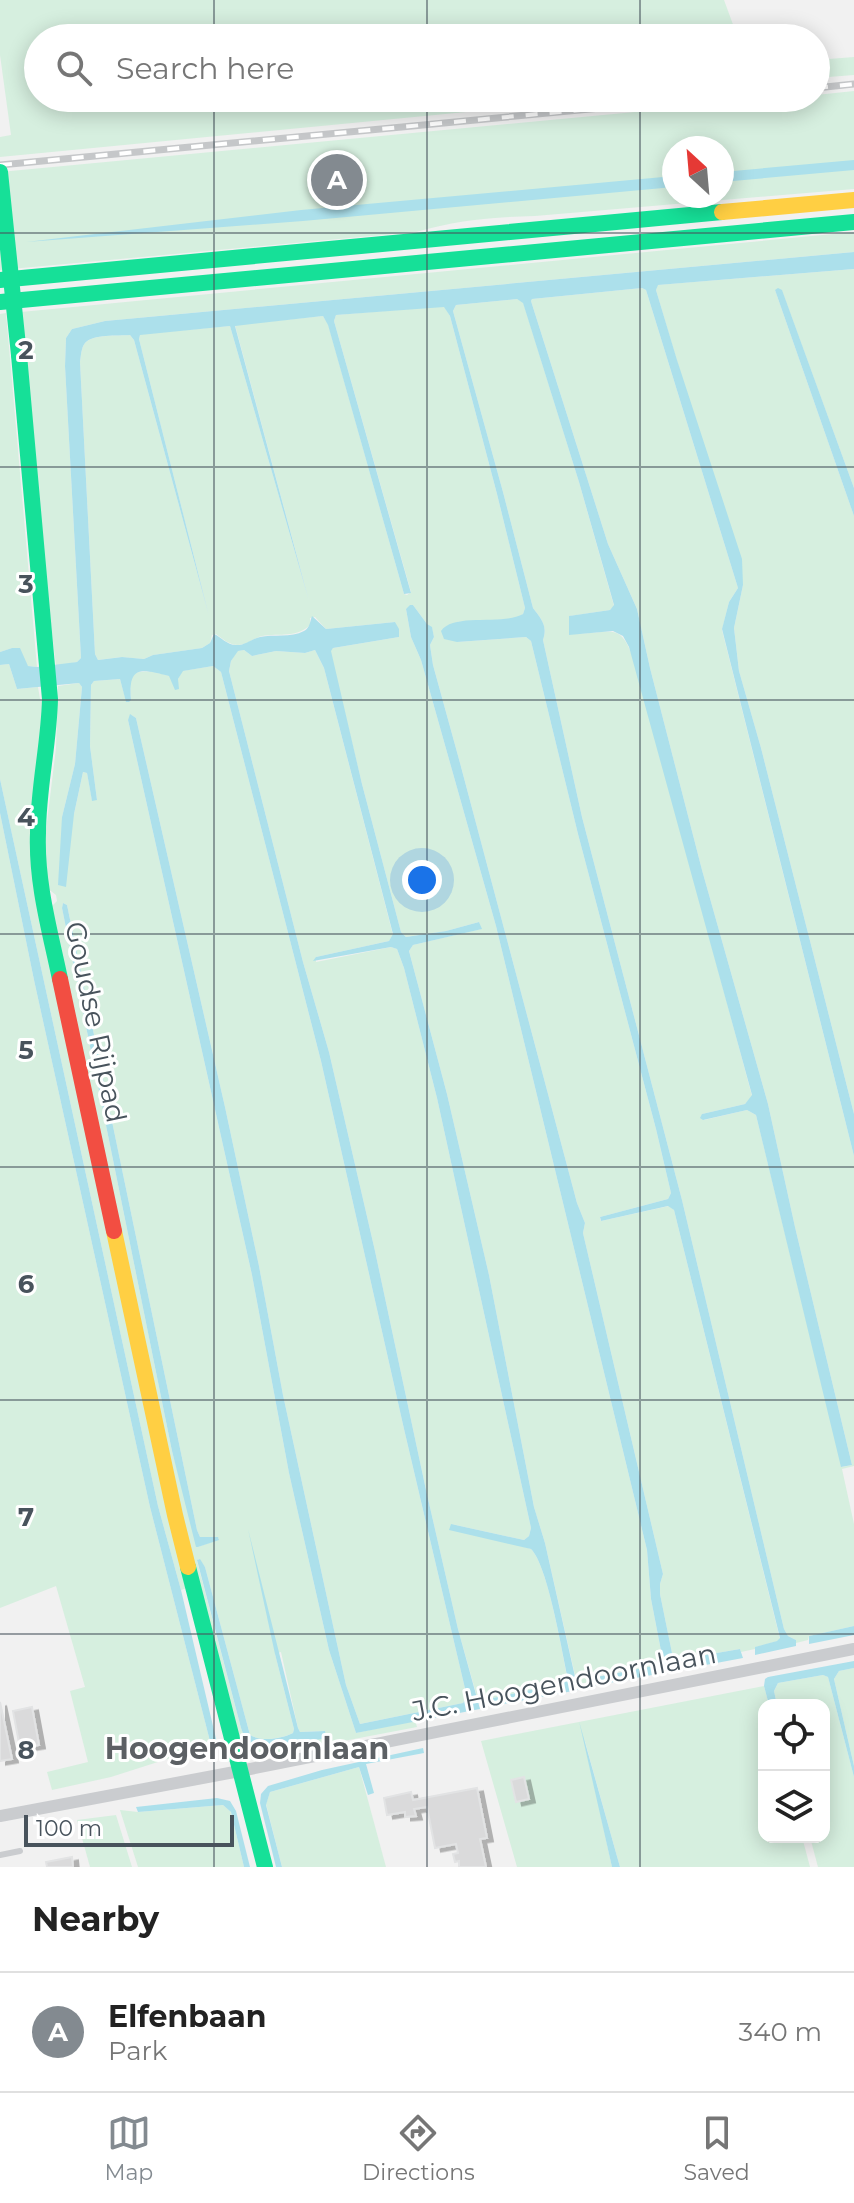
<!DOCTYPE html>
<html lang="en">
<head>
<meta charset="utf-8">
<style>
  :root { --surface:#fff; --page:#f6f6f6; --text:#222; --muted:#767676; --line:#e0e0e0; --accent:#838a90 }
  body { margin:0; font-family:Montserrat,sans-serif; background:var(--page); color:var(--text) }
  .controls { position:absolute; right:24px; bottom:24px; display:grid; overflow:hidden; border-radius:16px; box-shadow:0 4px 20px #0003 }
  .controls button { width:72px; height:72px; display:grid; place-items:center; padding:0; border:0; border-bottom:2px solid var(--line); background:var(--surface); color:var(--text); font:40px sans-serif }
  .compass { position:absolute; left:662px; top:136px; width:72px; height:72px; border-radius:50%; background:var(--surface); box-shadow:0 4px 20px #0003; rotate:334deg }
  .scale { position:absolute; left:24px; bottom:20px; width:210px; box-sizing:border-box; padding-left:8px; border:4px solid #48535c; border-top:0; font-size:22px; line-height:28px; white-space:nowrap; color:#48535c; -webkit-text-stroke:6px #fff; paint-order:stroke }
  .you { position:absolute; left:422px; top:880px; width:28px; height:28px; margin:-20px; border:6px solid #fff; border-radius:50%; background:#1a73e8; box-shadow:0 0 0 12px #1a73e833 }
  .badge { display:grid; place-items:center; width:52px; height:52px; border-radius:50%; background:var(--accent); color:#fff; font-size:26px; font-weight:700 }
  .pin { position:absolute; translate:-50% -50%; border:4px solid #fff; box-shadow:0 2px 8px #0006 }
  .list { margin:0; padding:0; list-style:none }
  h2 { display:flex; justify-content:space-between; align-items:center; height:104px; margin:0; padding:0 32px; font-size:34px }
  h2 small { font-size:26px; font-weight:400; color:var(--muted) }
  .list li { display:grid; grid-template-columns:52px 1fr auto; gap:24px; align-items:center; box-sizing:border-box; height:120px; padding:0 32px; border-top:2px solid var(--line) }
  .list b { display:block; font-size:30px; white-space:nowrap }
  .list p { margin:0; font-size:26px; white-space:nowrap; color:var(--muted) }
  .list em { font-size:26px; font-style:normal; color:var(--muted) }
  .icon { flex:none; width:44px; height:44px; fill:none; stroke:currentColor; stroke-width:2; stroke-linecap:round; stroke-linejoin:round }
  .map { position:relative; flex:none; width:854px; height:1867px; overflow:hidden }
  .search { position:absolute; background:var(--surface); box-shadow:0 4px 20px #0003; left:24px; right:24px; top:24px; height:88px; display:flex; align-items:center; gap:20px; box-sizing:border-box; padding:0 28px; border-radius:44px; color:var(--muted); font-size:30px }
  .sheet { height:224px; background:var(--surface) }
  nav { display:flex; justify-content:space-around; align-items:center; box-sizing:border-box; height:112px; border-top:2px solid var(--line); background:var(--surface); font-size:22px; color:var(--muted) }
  nav a { display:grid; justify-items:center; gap:4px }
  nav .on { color:var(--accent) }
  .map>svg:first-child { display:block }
  .green { fill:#d6efdf; fill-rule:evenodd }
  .water { fill:#ace0eb }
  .building { fill:#dadadb; stroke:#e2e3e4; stroke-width:2; filter:url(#shadow) }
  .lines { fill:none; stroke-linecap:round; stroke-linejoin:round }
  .lane { stroke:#cacccf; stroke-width:6 }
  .street { stroke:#cacccf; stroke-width:12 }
  .fast { stroke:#16e098; stroke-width:16 }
  .slow { stroke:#ffcf43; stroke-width:16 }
  .jam { stroke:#f24e42; stroke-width:16 }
  .rail-casing { stroke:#c5c7c9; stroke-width:7 }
  .rail { stroke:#fff; stroke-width:4; stroke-dasharray:12; stroke-linecap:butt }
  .fast-bridge { stroke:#16e098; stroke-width:16 }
  .grid { fill:none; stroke:#48535c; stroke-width:2; stroke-opacity:0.55 }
  .labels { text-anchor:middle; stroke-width:6; stroke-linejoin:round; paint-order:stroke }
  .street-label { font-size:28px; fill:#48535c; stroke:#fff }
  .neighbourhood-label { font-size:30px; font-weight:bold; fill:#5c6064; stroke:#fff }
  .grid-label { font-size:26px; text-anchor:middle; font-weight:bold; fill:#48535c; stroke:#fff; stroke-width:6; stroke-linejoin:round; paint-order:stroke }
</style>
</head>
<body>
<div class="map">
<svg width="854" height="1867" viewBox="0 0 854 1867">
  <defs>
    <filter id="shadow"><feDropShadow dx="6" dy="3.5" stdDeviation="0" flood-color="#0004"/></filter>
  </defs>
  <rect width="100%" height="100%" fill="#f1f1f1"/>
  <!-- green -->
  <g class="green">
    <polygon points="0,0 724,0 738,38 38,38 38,98 610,98 0,157 0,137 11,135 0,55"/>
    <polygon points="854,57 854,75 816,78 816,60"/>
    <path d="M854 91V189L535 216C492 217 457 220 416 232L0 270V172L783 98H816V95ZM674 148H722V196H674Z"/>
    <polygon points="854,232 854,252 105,321 72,329 66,338 65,366 81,658 77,662 56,666 44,565 21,312"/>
    <polygon points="854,269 854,488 782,291 775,290 854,516 854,1114 761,748 739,671 734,628 743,585 656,290 657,285"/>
    <path d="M642 288 646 290 738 588 729 602 722 630 854 1156V1466L842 1469 854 1524V1626L809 1636 808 1640 796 1643V1640L788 1636 784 1629 682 1200 582 817 543 640C548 625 541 619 533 608L503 492 453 311 456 305 517 299 523 302 579 482 614 606 610 610 570 616 569 634C619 634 620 618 638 672L752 1096 745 1104 702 1114 704 1120 747 1110 756 1115 842 1467 852 1465 795 1227 768 1104 702 870 650 668 637 609 608 544 531 301 532 299Z"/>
    <path d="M444 306 450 316 497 494 525 608 523 614 515 619 456 622 457 642 526 637 531 641 578 834 656 1129 671 1193 668 1199 600 1217V1219L601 1221 669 1206 674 1210 780 1639 778 1641 756 1647 755 1649 741 1652 740 1649 676 1660 672 1653 660 1594V1584L663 1574 583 1233 585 1223 577 1203 460 763 433 665 430 645 434 637 432 628 427 624 413 605 406 609 411 637 421 660 496 926 647 1550 651 1599 663 1661 659 1665 591 1677 592 1682 577 1684 545 1543 534 1507 489 1275 447 1094 409 951 413 945 481 929 479 922 446 931 406 937 401 932 362 784 330 651 333 648 399 637 395 622 326 629 315 617 310 618V625C297 638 279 633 262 636 254 638 247 645 238 645 229 645 223 639 216 634L212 635 210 643 202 648 153 655 144 659 121 657 98 660 95 654 80 362C81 356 81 348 85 343 93 334 119 336 130 335L134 340 209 616 139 339 140 334 230 326 309 601 235 325 323 316 328 324 404 594 407 595 411 592 334 321 336 315Z"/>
    <polygon points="6,313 37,667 28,666 12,648 0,652 0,314"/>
    <path d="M244 650 252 656 276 651 305 653 315 650 324 668 393 935 389 941 316 957V962L391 947 397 949 404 968 437 1098 531 1528 529 1536 524 1540 451 1524 531 1549C548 1566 562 1652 568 1680L563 1683 493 1698 492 1702 479 1704 458 1629 426 1490 375 1251 329 1052 303 962 229 671 231 661 237 651Z"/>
    <polygon points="9,664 17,689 38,687 40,699 43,700 42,736 30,835 187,1588 181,1590 158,1506 0,779 0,665"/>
    <path d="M213 666 221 672 321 1061 404 1429 467 1697 463 1703 360 1724 346 1685 283 1395 259 1266 225 1107 136 718 131 715 128 720 252 1275 289 1473 329 1650 356 1733 415 1720 417 1727 265 1756 251 1752 241 1743 193 1565 51 907 57 901 56 895 47 888 43 855 56 748 58 686 79 683 82 687 75 764 62 817 74 814 83 772 87 773 92 800H97L90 746 91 685 94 681 120 679 126 701 131 700 130 683 133 674C148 668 163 674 178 679L182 671ZM63 903 67 905 197 1530 200 1537H217L219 1539 198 1547 172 1451 62 908ZM199 1559 205 1567 250 1735C262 1742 280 1739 293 1733L294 1729 275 1654 281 1652 298 1728 300 1732 324 1731 254 1744 246 1739 241 1728 197 1561Z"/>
    <polygon points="0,813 34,980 150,1507 211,1745 111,1777 52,1790 47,1772 88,1762 70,1691 85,1687 56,1586 0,1608"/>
    <polygon points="854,1668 854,1766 834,1679 839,1671"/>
    <polygon points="823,1675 828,1677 854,1777 854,1867 818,1867 810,1837 824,1837 824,1705 777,1705 774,1691 778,1683"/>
    <polygon points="764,1686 769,1705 764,1705 764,1837 802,1837 810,1867 620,1867 584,1738 612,1867 517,1867 481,1741"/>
    <polygon points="359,1767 386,1867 282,1867 266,1804 270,1792"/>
    <polygon points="223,1805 231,1812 244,1867 138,1867 120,1810 138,1812"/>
    <polygon points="116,1815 132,1867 90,1867 77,1820"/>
  </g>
  <!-- water -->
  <g class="water">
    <polygon points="854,160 854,170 722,182 722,172"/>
    <polygon points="674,176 674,187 303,221 26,242 301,210"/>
    <path d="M854 252V269L658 285 656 290 677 360 742 559 743 585 734 628 739 671 761 748 854 1114V1156L722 629 729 602 738 588 646 290 642 288 532 299 531 301 608 544 637 609 650 668 702 870 768 1104 795 1227 852 1465 841 1467 756 1115 747 1110 703 1120 700 1118 702 1114 745 1104 752 1095 629 647 623 636 613 631 569 635V616L610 610 614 605 579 482 523 303 517 299 456 305 453 311 503 492 533 608C541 619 548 625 543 640L582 817 682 1200 784 1629 788 1636 796 1640V1646L755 1655V1647L777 1641 780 1638 674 1210 668 1206 601 1221 600 1217 668 1199 671 1193 656 1129 578 834 531 641 526 637 457 642 444 639 441 631C454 612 502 626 523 614L525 608 497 494 450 316 444 307 336 315 334 321 411 593 404 594 328 325 323 316 235 326 309 601 230 326 140 335 139 339 209 616 134 340 130 335C118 336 93 334 85 343 81 348 81 356 80 362L95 654 98 660 122 657 144 659 153 655 202 648 210 643 214 634C221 637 227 645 236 645 244 646 251 639 260 637 273 634 291 638 304 631 310 628 310 621 312 616L326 629 395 622 399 629V637L333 648 331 651 362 784 401 932 406 937 446 931 479 922 482 929 413 945 409 951 447 1094 489 1275 534 1507 545 1543 578 1690 493 1706V1698L563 1683 568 1679C562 1652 548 1566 531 1549L449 1530 451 1524 524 1540 529 1536 531 1528 437 1098 404 968 397 949 391 947 313 961 316 957 389 941 393 934 324 668 315 650 305 653 276 651 252 656 244 650 238 651 231 661 229 671 303 962 329 1052 375 1251 426 1490 458 1629 480 1709 356 1733 329 1650 289 1473 252 1275 128 720 130 714 136 718 225 1107 259 1266 283 1395 346 1685 360 1724 463 1703 467 1697 404 1429 321 1061 221 672 213 666 183 671 178 679 179 689 175 690 169 676C141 669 128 665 131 700L129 702H126L120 679 94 681 91 685 90 746 97 800 92 801 87 773 83 772 74 814 66 887 58 885 62 817 75 764 82 687 79 683 17 689 9 664 0 665V652L12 648H20L28 666 37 667 77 662 81 658 65 366 66 338 72 329 105 321Z"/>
    <polygon points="778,288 782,290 854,488 854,516 775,290"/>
    <polygon points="410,605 413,605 427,624 432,627 434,637 430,645 433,665 460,763 577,1203 585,1223 583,1233 663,1574 660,1584 660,1594 672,1653 676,1660 740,1649 743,1658 593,1686 591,1678 659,1665 663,1661 651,1599 647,1550 496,926 421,660 411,637 406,609"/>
    <polygon points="0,779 158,1506 181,1590 217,1743 211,1745 150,1507 34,980 0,813"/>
    <polygon points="63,903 67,905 197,1530 200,1537 218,1537 219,1540 198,1547 196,1547 172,1451 62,908"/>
    <path d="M248 1529 298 1728 300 1732 325 1731 326 1738C308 1741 262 1753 247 1740 245 1738 242 1731 241 1728L197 1560 200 1559 205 1567 250 1735C262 1742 281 1739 293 1733L294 1729 275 1654Z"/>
    <polygon points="854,1626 854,1635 809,1644 809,1636"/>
    <polygon points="854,1661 854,1668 839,1671 834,1679 854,1766 854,1777 828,1677 823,1675 778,1683 774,1691 777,1705 769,1705 764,1686 765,1679 768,1677"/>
    <polygon points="579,1721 620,1867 612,1867"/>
    <polygon points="423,1748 424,1753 366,1764 374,1793 368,1795 359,1767 270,1792 266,1805 282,1867 276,1867 260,1803 261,1794 268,1786 322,1770"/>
    <polygon points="217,1798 230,1801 236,1811 250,1867 244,1867 231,1812 223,1805 138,1812 136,1807"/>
  </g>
  <!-- building -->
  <g class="building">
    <polygon points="0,1702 12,1759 0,1761"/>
    <polygon points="32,1707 39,1745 20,1748 13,1711"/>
    <polygon points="524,1777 529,1799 516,1802 511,1780"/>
    <polygon points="477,1788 487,1838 480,1839 486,1867 459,1867 459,1861 455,1862 453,1854 458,1853 456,1844 435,1848 427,1807 414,1809 416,1816 405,1817 405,1812 387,1815 384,1798 411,1792 413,1800"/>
    <polygon points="72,1857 73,1867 47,1867 46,1862"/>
  </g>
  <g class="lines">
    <!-- lane -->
    <polyline class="lane" points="0,1855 20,1851"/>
    <!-- street -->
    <polyline class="street" points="0,1816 240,1771 854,1649"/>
    <!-- fast -->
    <g class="fast">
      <polyline points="0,280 722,212"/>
      <polyline points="0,302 854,222"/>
      <path d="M19 355 50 699C49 744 38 788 38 833 36 883 50 931 60 979"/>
      <polyline points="188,1567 265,1867"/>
    </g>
    <!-- slow -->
    <g class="slow">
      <polyline points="722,212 854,200"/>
      <polyline points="114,1231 175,1515 188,1567"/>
    </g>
    <!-- jam -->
    <polyline class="jam" points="60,979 114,1231"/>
    <!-- rail casing -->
    <g class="rail-casing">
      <g id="rail">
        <polyline points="816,88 854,84"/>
        <polyline points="0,165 707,98"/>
      </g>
    </g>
    <!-- rail -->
    <use href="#rail" class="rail"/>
    <!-- fast-bridge -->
    <polyline class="fast-bridge" points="0,172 19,355"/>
  </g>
  <!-- grid -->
  <path class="grid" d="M214 0V38M427 0V38M640 0V38M214 98V1867M427 98V1867M640 98V1867M0 233H854M0 467H854M0 700H854M0 934H854M0 1167H854M0 1400H854M0 1634H854"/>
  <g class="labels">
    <!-- street labels -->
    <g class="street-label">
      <text transform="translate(96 1022) rotate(78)" y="10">Goudse Rijpad</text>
      <text transform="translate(564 1682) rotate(-11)" y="10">J.C. Hoogendoornlaan</text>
    </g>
    <!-- neighbourhood labels -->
    <g class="neighbourhood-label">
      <text x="247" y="1759">Hoogendoornlaan</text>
    </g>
  </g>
  <g class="grid-label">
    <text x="26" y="359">2</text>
    <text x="26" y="593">3</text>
    <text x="26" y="826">4</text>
    <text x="26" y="1059">5</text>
    <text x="26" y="1293">6</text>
    <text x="26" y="1526">7</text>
    <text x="26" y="1759">8</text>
  </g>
</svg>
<div class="controls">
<button><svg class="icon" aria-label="locate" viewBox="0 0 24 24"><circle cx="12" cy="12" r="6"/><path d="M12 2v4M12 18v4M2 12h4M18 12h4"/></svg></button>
<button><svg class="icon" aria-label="layers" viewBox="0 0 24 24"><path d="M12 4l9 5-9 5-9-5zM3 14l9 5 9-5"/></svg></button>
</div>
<svg class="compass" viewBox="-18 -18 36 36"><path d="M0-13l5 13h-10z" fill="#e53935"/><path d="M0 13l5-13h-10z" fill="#767676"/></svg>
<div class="scale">100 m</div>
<div class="you"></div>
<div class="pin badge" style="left:337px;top:180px">A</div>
<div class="search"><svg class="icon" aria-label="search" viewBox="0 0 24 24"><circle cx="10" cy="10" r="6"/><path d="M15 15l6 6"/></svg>Search here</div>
</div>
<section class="sheet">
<h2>Nearby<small></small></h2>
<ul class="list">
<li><span class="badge">A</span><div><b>Elfenbaan</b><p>Park</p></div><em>340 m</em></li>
</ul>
</section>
<nav>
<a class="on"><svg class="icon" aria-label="map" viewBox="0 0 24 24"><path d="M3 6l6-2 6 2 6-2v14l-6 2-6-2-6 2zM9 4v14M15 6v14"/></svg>Map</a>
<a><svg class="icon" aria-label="directions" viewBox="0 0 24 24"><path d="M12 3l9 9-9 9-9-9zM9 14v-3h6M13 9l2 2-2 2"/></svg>Directions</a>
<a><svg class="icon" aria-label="saved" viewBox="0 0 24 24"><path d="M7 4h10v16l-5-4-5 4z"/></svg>Saved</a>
</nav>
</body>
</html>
